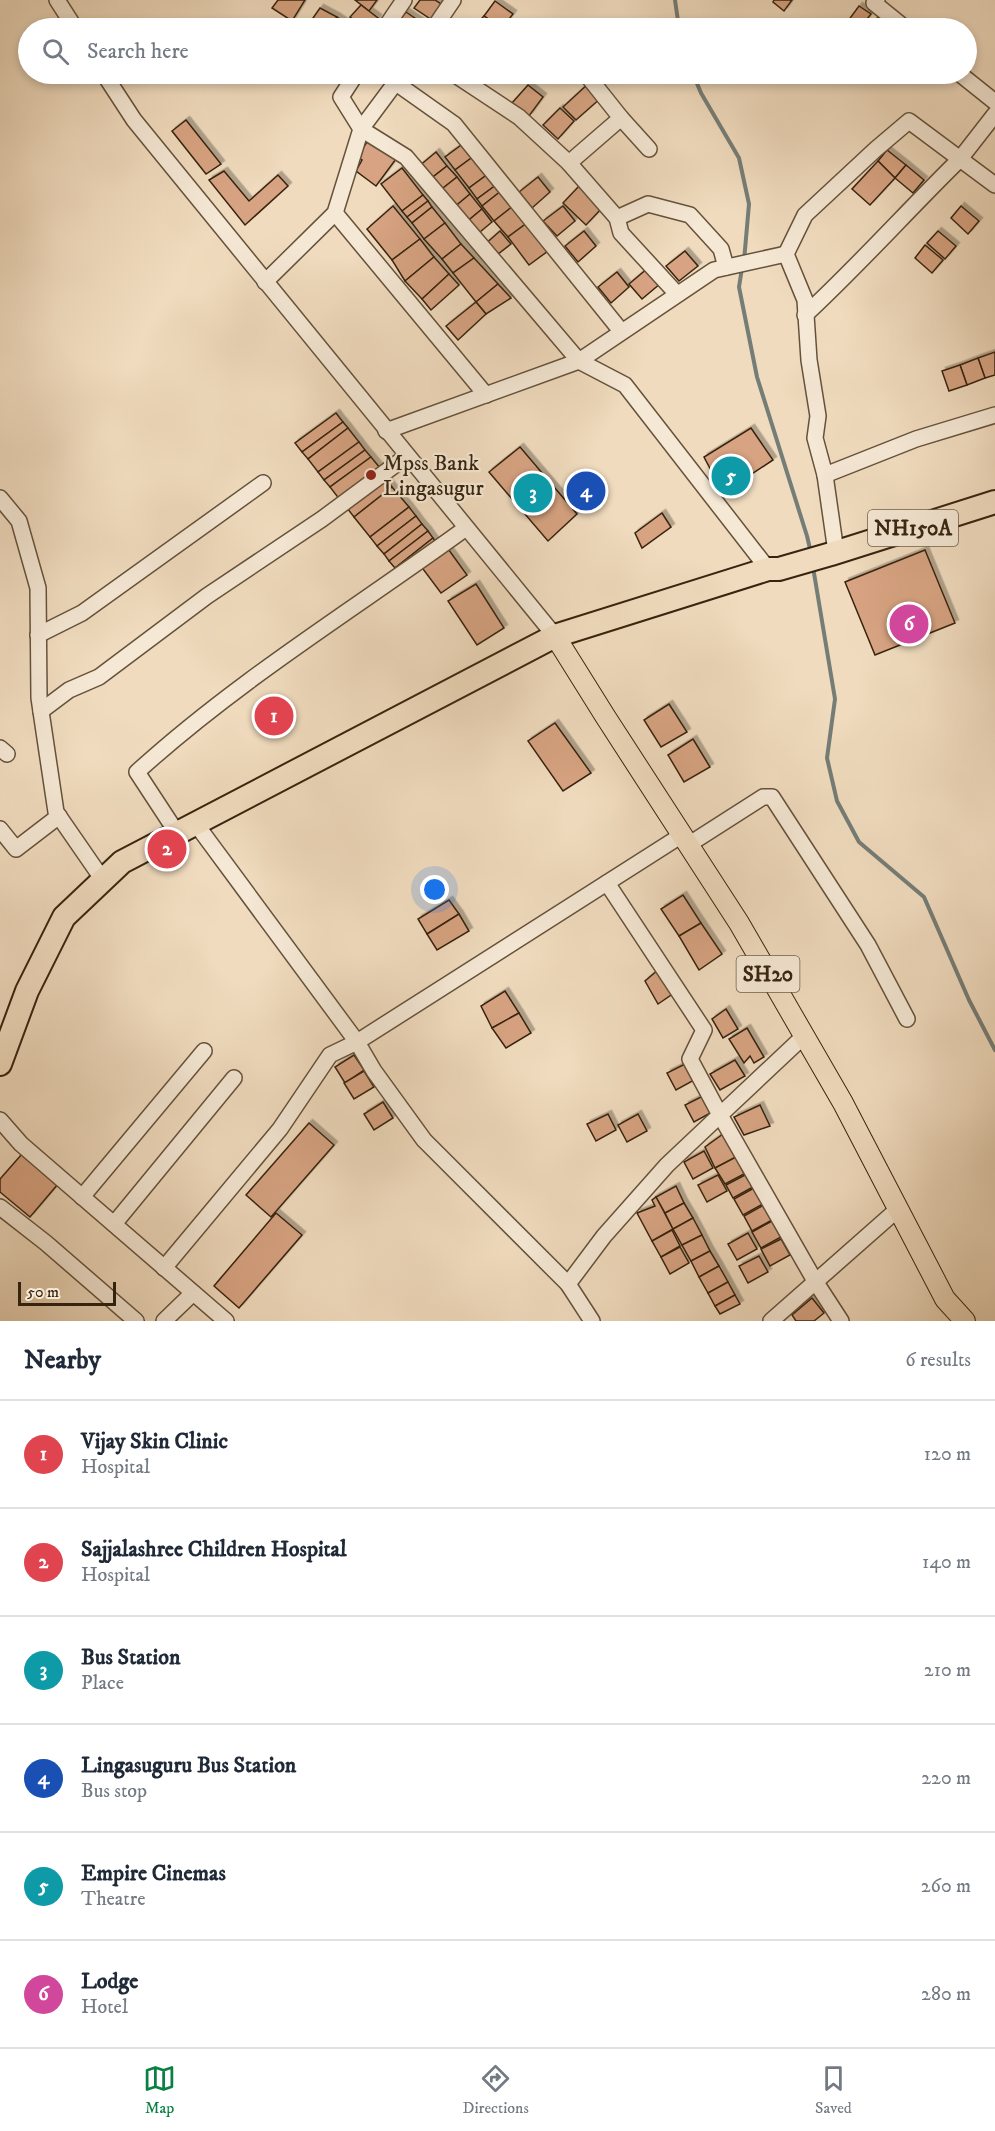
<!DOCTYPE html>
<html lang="en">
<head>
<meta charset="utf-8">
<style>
  :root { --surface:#fff; --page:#f2f2f3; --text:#1f2937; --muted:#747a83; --line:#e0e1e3; --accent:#0b8043 }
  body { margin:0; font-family:"IM FELL DW Pica",serif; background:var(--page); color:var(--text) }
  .scale { position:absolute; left:18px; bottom:15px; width:98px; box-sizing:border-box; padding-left:6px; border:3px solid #37240f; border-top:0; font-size:16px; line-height:21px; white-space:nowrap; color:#37240f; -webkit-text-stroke:4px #f5e8d5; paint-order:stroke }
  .you { position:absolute; left:435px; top:890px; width:21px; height:21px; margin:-15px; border:4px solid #fff; border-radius:50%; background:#1a73e8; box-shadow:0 0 0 9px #1a73e833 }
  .badge { display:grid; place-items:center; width:39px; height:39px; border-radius:50%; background:var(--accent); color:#fff; font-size:20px; font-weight:700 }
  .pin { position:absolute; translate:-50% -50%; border:3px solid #fff; box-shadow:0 2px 6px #0006 }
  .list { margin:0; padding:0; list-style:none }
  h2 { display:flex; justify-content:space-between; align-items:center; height:78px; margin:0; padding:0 24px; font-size:26px }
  h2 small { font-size:20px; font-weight:400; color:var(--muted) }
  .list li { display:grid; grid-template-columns:39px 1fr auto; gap:18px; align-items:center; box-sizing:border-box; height:108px; padding:0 24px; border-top:2px solid var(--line) }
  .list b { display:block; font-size:22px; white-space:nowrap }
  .list p { margin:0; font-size:20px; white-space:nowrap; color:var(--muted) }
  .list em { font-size:20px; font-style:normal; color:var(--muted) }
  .icon { flex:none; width:33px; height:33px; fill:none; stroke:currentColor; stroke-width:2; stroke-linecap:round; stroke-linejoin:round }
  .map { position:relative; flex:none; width:995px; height:1321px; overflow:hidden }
  .search { position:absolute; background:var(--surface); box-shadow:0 3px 9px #0003; left:18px; right:18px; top:18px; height:66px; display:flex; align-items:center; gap:15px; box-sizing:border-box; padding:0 21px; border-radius:33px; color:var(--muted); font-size:22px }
  .sheet { height:726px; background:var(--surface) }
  nav { display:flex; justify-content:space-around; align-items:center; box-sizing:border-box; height:84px; border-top:2px solid var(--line); background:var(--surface); font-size:16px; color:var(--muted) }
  nav a { display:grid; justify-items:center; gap:3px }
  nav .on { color:var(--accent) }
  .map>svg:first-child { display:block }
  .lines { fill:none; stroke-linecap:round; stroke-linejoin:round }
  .stream { stroke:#757d77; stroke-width:4 }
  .building { fill:#d7a382; stroke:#37240f; stroke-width:1.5; filter:url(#shadow) }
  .minor-casing { stroke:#65523b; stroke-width:18 }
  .major-casing { stroke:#37240f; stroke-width:22 }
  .highway-casing { stroke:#37240f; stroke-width:26 }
  .minor { stroke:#f5e8d5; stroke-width:15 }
  .major { stroke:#f0dbbe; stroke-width:20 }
  .highway { stroke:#f0dbbe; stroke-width:22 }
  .poi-dot { fill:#8f2418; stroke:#f5e8d5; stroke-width:2 }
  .labels { text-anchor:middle; stroke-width:4.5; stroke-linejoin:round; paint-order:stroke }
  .shield { fill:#f5e8d5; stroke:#705f4a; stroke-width:1.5 }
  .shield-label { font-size:21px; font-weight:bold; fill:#37240f }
  .poi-label { font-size:22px; fill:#37240f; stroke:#f5e8d5; text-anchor:start }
</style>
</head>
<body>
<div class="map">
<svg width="995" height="1321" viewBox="0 0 995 1321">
  <defs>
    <filter id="shadow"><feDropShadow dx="3.5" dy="-3.5" stdDeviation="0" flood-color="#0004"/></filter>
  </defs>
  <rect width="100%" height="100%" fill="#f0dbbe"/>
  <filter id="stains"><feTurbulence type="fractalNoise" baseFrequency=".00333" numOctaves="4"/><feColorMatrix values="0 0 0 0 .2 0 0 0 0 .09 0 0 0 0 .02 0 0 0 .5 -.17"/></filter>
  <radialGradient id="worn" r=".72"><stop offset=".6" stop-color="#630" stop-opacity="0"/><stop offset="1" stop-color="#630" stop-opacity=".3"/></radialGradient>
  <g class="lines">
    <!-- stream -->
    <g class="stream">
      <polyline points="675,0 679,28"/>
      <polyline points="693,74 701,93 739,158 749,204 744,261"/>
      <polyline points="742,268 739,287 757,377 807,536 811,553"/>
      <polyline points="813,567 835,699 827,758 837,801 859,842 924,897 969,1000 995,1050"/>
    </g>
  </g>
  <!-- building -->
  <g class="building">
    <polygon points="278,0 305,0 292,21 272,8"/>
    <polygon points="355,0 377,0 369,11"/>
    <polygon points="420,0 435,0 444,6 432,20 414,8"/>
    <polygon points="774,0 792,0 784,11 773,2"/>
    <polygon points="495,1 513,14 502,28 484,16"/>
    <polygon points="361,5 378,18 372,28 366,28 350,17"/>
    <polygon points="859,6 871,14 860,28 849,28 845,25"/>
    <polygon points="320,8 337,17 329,28 306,28"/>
    <polygon points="406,12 425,25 422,28 398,28 395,26"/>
    <polygon points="484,16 502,28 473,28"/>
    <polygon points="337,17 353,28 329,28"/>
    <polygon points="878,17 889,25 887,28 869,28"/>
    <polygon points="589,83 602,97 576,120 563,107"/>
    <polygon points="528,85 543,97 529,116 512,103"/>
    <polygon points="560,108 574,121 558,139 543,125"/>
    <polygon points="186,120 221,164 206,174 172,131"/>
    <polygon points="369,139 396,159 376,186 356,171 362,160 357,157"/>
    <polygon points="464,143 474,156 455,170 445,157"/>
    <polygon points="887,150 906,165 895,178 878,161"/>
    <polygon points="436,152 447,166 429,180 418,167"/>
    <polygon points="474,156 488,174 469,188 455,170"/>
    <polygon points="878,161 895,178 870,205 852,189"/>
    <polygon points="906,165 924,180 913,193 895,178"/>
    <polygon points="447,166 457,177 438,192 429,180"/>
    <polygon points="402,168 423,195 402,211 381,184"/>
    <polygon points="224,171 249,201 278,175 288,186 245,225 209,180"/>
    <polygon points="488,174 496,185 477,199 469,188"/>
    <polygon points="457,177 470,194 452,209 438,192"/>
    <polygon points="538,177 550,192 532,208 519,192"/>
    <polygon points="496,185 501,191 482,206 477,199"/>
    <polygon points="580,185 603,207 586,225 563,203"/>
    <polygon points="501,191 513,206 494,221 482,206"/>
    <polygon points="470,194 482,209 464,224 452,209"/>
    <polygon points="423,195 428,201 407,217 402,211"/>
    <polygon points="428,201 432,207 412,223 407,217"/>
    <polygon points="393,206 420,239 392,260 367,229"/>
    <polygon points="513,206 527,223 508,237 494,221"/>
    <polygon points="563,206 575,221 557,236 543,221"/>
    <polygon points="961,206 979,221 968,234 951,218"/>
    <polygon points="432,207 445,223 424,239 412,223"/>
    <polygon points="482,209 492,222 474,237 464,224"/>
    <polygon points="445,223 461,244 442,259 424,239"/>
    <polygon points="527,223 548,251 529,265 508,237"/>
    <polygon points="500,231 511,244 493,258 483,246"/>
    <polygon points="584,231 596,246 578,262 565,246"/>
    <polygon points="938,231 956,246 945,259 927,243"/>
    <polygon points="420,239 434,257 405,281 392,260"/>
    <polygon points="461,244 474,258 453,273 442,259"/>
    <polygon points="925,245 943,260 932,273 915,258"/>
    <polygon points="685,251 698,266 679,281 666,266"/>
    <polygon points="434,257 449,274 422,299 405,281"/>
    <polygon points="474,258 498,284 476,302 453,273"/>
    <polygon points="648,268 661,283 642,299 629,284"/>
    <polygon points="617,272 629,287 611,303 598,287"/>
    <polygon points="449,274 459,285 431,310 422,299"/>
    <polygon points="498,284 511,298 486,314 476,302"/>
    <polygon points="476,302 486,314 458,340 446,326"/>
    <polygon points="995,352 995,375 985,378 978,358"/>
    <polygon points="978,358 985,378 967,385 960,365"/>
    <polygon points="960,365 967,385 949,391 942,371"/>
    <polygon points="336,413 343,422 302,452 295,443"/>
    <polygon points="343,422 348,428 308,459 302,452"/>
    <polygon points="348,428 359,442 318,472 308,459"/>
    <polygon points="751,428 773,460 723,493 704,457"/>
    <polygon points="359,442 365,450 324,480 318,472"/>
    <polygon points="520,447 577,514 548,541 489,472"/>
    <polygon points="365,450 371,457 330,487 324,480"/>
    <polygon points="371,457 380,468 340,500 330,487"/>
    <polygon points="386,478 392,487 354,517 347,508"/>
    <polygon points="392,487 409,507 370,537 354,517"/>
    <polygon points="409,507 416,516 377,546 370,537"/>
    <polygon points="662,513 671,527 642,548 635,533"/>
    <polygon points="416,516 422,524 384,554 377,546"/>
    <polygon points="422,524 428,531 389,561 384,554"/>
    <polygon points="428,531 433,538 395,568 389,561"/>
    <polygon points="433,538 438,545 400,574 395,568"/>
    <polygon points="446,546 467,575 441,593 420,565"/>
    <polygon points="925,550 955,623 875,655 845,582"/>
    <polygon points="476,584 504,628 477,645 448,601"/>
    <polygon points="669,704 687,732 661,747 644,720"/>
    <polygon points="555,723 591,773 563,791 528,741"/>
    <polygon points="693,739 710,767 684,782 668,755"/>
    <polygon points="683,895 701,923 679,936 661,909"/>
    <polygon points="449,900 459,914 427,934 418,919"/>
    <polygon points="459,914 469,931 437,950 427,934"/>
    <polygon points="701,923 722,954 699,970 679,936"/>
    <polygon points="658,970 674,993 658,1004 645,981"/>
    <polygon points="505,991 519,1013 492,1028 481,1006"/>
    <polygon points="726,1009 738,1029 723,1038 712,1019"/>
    <polygon points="519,1013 531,1033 506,1048 492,1028"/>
    <polygon points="747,1028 764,1057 754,1063 750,1056 744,1063 729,1039"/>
    <polygon points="354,1055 364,1070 345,1083 335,1067"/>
    <polygon points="735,1060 745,1076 720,1090 710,1074"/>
    <polygon points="687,1063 696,1079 676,1090 667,1073"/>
    <polygon points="364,1071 374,1087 354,1099 344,1083"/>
    <polygon points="705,1095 714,1111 694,1122 685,1105"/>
    <polygon points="383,1102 393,1118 374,1130 364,1114"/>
    <polygon points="760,1105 770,1126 744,1135 734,1117"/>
    <polygon points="608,1114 616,1130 596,1141 587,1124"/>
    <polygon points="638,1114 647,1131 627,1142 618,1125"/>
    <polygon points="309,1123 334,1145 271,1217 246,1195"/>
    <polygon points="723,1134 736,1157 715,1168 705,1147"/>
    <polygon points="704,1151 713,1168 693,1179 684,1162"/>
    <polygon points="22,1154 58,1184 30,1217 0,1192 0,1179"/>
    <polygon points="736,1157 744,1174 725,1184 715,1168"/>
    <polygon points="718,1175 727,1191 707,1202 698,1185"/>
    <polygon points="745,1175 753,1187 733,1198 726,1185"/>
    <polygon points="676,1186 684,1203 665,1213 656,1197"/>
    <polygon points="754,1188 763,1204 743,1215 734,1199"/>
    <polygon points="656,1197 673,1229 652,1241 637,1213 655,1206 652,1200"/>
    <polygon points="684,1203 693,1218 673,1229 665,1213"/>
    <polygon points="764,1205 772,1220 752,1231 744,1216"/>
    <polygon points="276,1213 302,1235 239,1308 214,1286"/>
    <polygon points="693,1218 702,1235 682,1245 673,1229"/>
    <polygon points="772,1221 781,1237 761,1248 752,1232"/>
    <polygon points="672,1230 680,1246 661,1257 652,1241"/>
    <polygon points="748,1233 757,1249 737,1260 728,1244"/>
    <polygon points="702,1235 710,1251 691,1261 682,1245"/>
    <polygon points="781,1239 790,1255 770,1266 761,1249"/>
    <polygon points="680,1247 689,1263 670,1274 661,1257"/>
    <polygon points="710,1251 719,1266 699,1277 691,1261"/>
    <polygon points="759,1256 768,1272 748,1283 739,1266"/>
    <polygon points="719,1266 728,1282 708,1293 699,1277"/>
    <polygon points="728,1282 735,1295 715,1306 708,1293"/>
    <polygon points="735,1295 740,1304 720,1314 715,1306"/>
    <polygon points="812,1298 824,1313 814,1321 796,1321 792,1315"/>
  </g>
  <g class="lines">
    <!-- minor casing -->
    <g class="minor-casing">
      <g id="minor">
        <polyline points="57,0 75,28"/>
        <polyline points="877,0 874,3 905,28"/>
        <polyline points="385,28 404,0"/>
        <polyline points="434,28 453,0"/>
        <polyline points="104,74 134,120 555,636"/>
        <polyline points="402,74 361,129 406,157 579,361 714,270 786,254"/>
        <polyline points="454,74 519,117 569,163 617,218 621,233 677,294"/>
        <polyline points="960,74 995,102"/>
        <polyline points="396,83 454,124 621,331"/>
        <polyline points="621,118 649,149"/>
        <polyline points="569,163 621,118 586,74"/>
        <polyline points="335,213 486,395"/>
        <polyline points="617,218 648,204 690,215 721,249 726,267"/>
        <polyline points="265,282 335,213 361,129 341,97 356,74"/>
        <path d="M805 315C859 265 907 211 960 159L995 185"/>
        <polyline points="386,431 579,361 625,385 768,569"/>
        <polyline points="825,475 916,439 995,415"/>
        <polyline points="0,498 19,521 38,588 39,698 56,812 103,880"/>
        <polyline points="836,552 825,475 815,438 818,416 809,360 805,300 786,254 805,215 876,149 909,121 960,159 995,114"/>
        <polyline points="38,635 82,613 263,483"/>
        <polyline points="41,711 69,690 99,677 207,596 322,519 407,456"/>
        <polyline points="0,748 7,754"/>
        <polyline points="196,824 357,1042 682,835"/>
        <polyline points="0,829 16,849 59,816"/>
        <path d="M177 833 137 772C238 680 356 608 466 528"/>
        <polyline points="688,845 763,797 772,797 868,945 907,1019"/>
        <polyline points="804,1036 720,1115 815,1281 841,1321"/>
        <polyline points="0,1120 21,1144 226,1321"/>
        <polyline points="82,1197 204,1051"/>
        <polyline points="0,1207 46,1243 136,1321"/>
        <polyline points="114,1224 234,1078"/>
        <polyline points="164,1268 280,1129 330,1055 357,1042 374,1071 424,1140 568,1284"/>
        <polyline points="164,1321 193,1293"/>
        <polyline points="592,1321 568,1284 604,1236 667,1165 720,1115 690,1059 704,1030 607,883"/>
        <polyline points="771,1321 898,1209"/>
      </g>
    </g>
    <!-- major casing -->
    <g class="major-casing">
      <polyline id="major" points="555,636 605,716 739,923 843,1103 945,1299 965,1321"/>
    </g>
    <!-- highway casing -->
    <g class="highway-casing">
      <polyline id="highway" points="0,1064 27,991 64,917 122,862 555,636 768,569 779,569 831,554 995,502"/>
    </g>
    <!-- minor -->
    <use href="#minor" class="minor"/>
    <!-- major -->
    <use href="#major" class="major"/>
    <!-- highway -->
    <use href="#highway" class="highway"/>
  </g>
  <!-- markers -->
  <circle class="poi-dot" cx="371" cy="475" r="6"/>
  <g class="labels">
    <!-- shield labels -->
    <g class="shield">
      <rect x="868" y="510" width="90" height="36" rx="4.5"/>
      <rect x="736.5" y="956" width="63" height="36" rx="4.5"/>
    </g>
    <g class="shield-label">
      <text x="913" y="535">NH150A</text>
      <text x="768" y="981">SH20</text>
    </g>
    <!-- poi labels -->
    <g class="poi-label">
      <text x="383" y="470">Mpss Bank<tspan x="383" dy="25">Lingasugur</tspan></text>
    </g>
  </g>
  <rect width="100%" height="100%" filter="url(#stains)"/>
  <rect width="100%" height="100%" fill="url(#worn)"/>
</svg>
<div class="scale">50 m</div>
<div class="you"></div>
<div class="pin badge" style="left:274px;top:716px;background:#e0444e">1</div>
<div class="pin badge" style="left:167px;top:849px;background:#e0444e">2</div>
<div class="pin badge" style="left:533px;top:493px;background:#0f9aa8">3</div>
<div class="pin badge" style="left:586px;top:491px;background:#1a4fb4">4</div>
<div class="pin badge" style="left:731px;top:476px;background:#0f9aa8">5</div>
<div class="pin badge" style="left:909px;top:624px;background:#d1479c">6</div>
<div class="search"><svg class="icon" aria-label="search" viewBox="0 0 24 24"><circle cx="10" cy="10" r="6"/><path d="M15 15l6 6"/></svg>Search here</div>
</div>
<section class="sheet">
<h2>Nearby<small>6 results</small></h2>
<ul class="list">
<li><span class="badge" style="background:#e0444e">1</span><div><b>Vijay Skin Clinic</b><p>Hospital</p></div><em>120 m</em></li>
<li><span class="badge" style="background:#e0444e">2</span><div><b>Sajjalashree Children Hospital</b><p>Hospital</p></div><em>140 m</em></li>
<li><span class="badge" style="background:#0f9aa8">3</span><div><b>Bus Station</b><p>Place</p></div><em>210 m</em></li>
<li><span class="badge" style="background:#1a4fb4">4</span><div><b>Lingasuguru Bus Station</b><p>Bus stop</p></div><em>220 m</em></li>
<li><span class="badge" style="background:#0f9aa8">5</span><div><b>Empire Cinemas</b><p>Theatre</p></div><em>260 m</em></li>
<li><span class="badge" style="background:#d1479c">6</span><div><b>Lodge</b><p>Hotel</p></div><em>280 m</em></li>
</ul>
</section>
<nav>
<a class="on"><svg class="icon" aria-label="map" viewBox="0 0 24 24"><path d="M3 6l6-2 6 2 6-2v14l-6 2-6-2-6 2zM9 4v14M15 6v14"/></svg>Map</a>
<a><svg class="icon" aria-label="directions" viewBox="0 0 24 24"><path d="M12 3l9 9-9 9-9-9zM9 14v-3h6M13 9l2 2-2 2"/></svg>Directions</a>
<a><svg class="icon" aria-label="saved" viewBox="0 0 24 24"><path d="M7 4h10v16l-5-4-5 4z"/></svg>Saved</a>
</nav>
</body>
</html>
